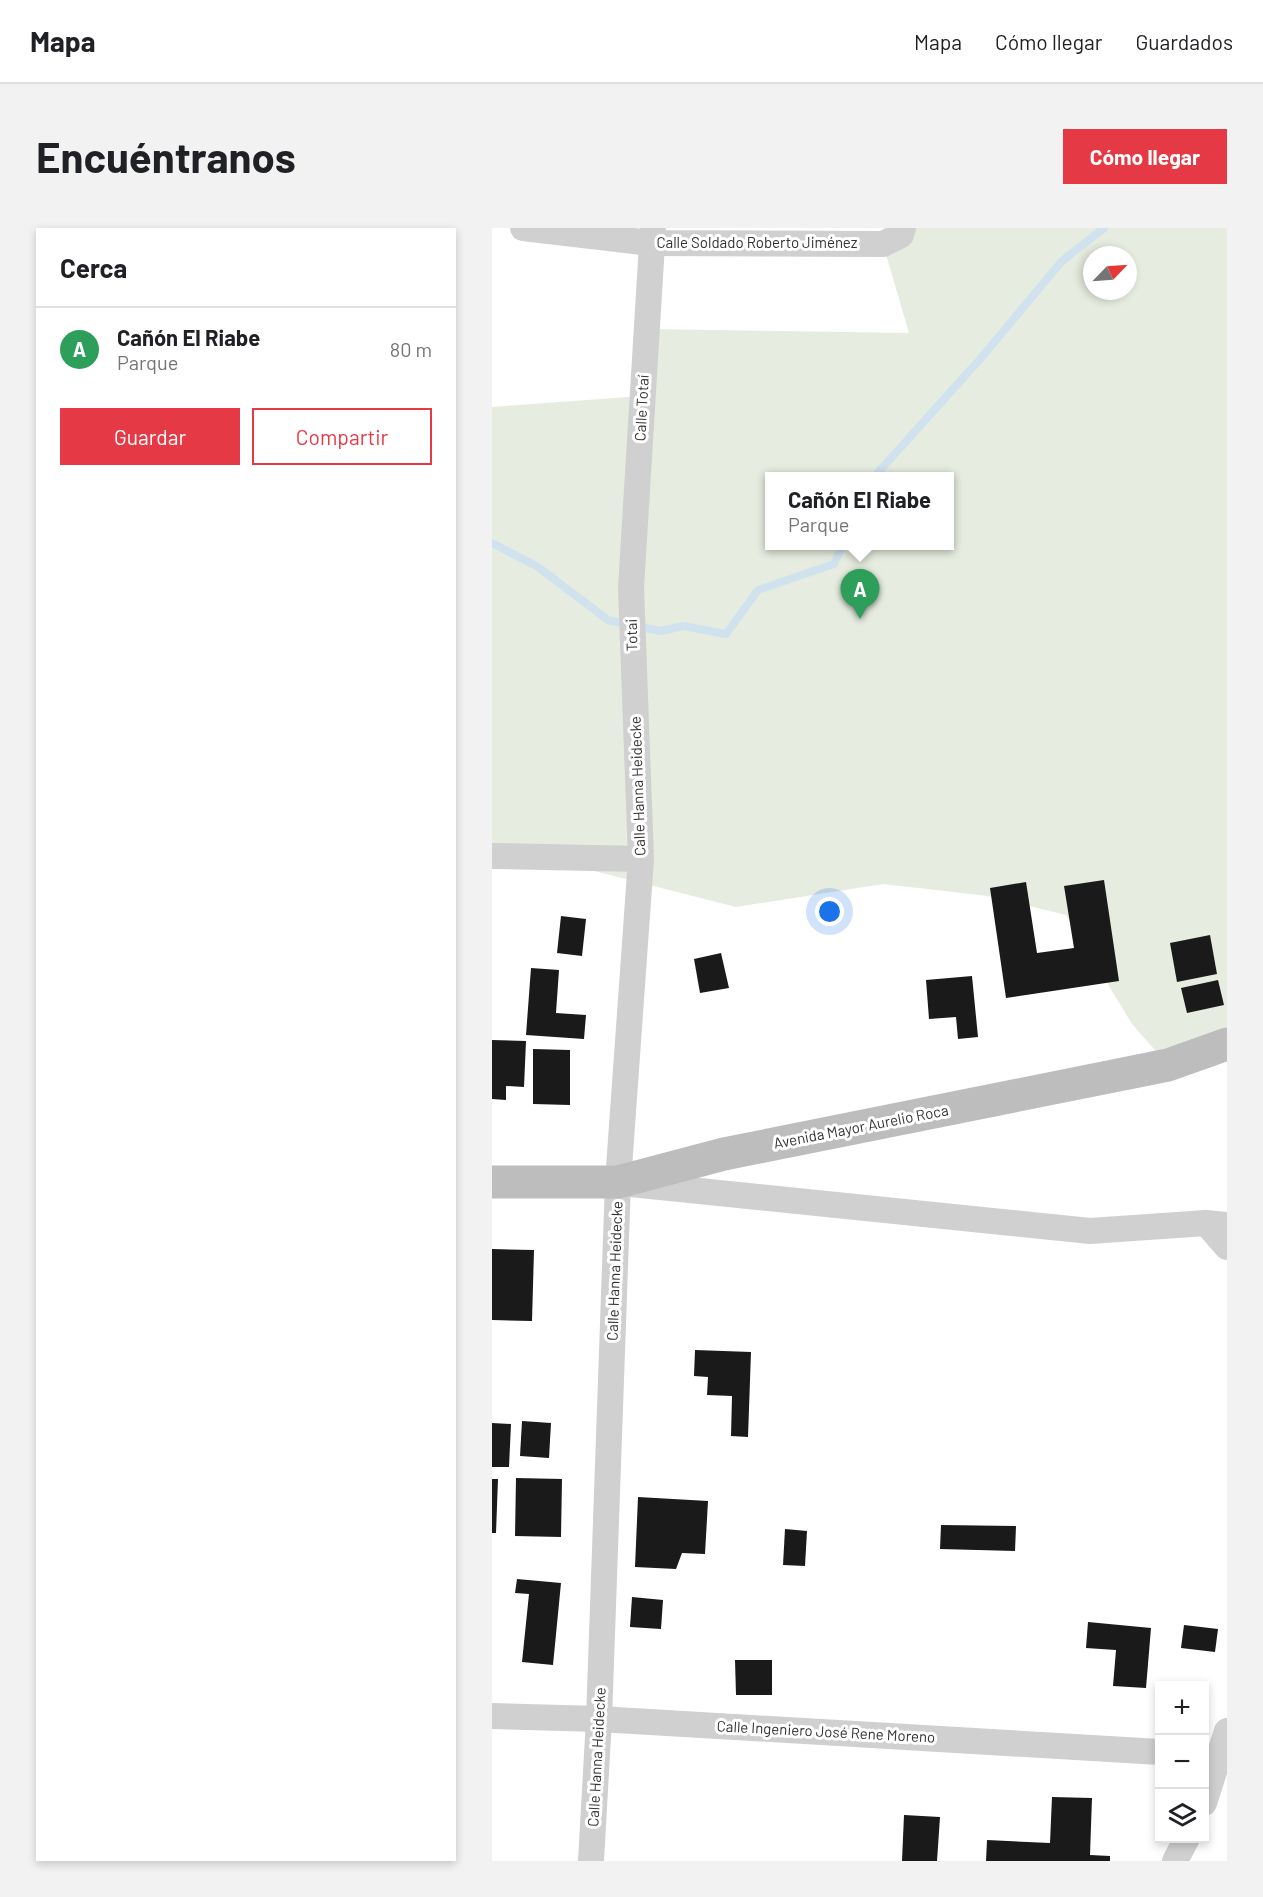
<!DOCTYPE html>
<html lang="es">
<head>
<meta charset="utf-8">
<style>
  :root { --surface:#fff; --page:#f2f2f2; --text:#202124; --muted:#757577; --line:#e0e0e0; --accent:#e63946 }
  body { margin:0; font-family:Barlow,sans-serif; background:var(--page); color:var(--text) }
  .controls { position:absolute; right:18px; bottom:18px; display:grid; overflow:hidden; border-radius:0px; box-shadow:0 3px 9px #0003 }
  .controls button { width:54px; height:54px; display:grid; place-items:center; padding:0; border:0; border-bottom:2px solid var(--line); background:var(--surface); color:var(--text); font:30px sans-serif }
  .compass { position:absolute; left:591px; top:18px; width:54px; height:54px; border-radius:50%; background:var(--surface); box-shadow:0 3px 9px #0003; rotate:65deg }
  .you { position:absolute; left:338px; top:684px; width:21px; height:21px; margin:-15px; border:4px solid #fff; border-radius:50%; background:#1a73e8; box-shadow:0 0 0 9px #1a73e833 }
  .badge { display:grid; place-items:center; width:39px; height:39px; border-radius:50%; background:var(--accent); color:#fff; font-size:20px; font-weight:700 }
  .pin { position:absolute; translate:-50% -50px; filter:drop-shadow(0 2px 3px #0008) }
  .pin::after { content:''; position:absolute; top:32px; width:21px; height:18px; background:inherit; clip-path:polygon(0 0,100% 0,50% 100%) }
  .popup { position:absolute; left:273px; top:244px; width:189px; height:78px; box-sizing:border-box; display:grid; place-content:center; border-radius:0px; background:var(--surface); filter:drop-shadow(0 2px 4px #0005); font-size:20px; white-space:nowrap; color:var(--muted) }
  .popup b { font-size:22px; color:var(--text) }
  .popup::after { content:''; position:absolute; left:50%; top:100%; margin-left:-12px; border:12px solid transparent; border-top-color:var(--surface) }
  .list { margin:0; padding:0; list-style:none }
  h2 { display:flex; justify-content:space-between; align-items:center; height:78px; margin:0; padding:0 24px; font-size:26px }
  h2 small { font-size:20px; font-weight:400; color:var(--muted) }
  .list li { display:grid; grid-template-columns:39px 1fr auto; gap:18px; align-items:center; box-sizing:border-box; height:84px; padding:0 24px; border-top:2px solid var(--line) }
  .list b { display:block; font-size:22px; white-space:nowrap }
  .list p { margin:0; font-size:20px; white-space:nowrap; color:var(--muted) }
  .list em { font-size:20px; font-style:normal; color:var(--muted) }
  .actions { display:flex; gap:12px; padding:18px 24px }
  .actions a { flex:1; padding:14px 0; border:2px solid var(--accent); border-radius:0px; text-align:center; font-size:21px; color:var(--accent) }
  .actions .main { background:var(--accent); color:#fff }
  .icon { flex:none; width:33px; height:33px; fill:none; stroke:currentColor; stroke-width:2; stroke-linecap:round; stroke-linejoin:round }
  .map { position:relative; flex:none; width:735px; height:1633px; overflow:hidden; border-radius:0px }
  header { display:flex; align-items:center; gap:36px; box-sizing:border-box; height:84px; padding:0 30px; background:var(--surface); border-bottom:2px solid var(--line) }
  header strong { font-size:28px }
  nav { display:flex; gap:33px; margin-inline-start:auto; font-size:21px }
  .intro { display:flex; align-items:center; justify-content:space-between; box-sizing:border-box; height:144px; padding:0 36px }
  h1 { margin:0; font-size:42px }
  .button { padding:15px 27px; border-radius:0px; background:var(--accent); color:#fff; font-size:21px; font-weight:700 }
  main { display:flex; gap:36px; padding:0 36px }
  aside { flex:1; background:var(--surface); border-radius:0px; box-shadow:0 3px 9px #0003 }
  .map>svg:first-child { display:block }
  .green { fill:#e6ecdf; fill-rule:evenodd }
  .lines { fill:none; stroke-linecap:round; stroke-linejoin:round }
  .stream { stroke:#cfe2ee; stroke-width:8 }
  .building { fill:#1a1a1a }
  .street { stroke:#d0d0d0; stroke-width:26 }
  .secondary { stroke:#bdbdbd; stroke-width:33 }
  .labels { text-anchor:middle; stroke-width:6; stroke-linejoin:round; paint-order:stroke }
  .street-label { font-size:15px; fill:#333; stroke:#fff }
</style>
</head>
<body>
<header>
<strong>Mapa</strong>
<nav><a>Mapa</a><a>Cómo llegar</a><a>Guardados</a></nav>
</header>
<div class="intro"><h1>Encuéntranos</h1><a class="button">Cómo llegar</a></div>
<main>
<aside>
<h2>Cerca<small></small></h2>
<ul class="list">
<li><span class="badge" style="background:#2e9e5b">A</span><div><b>Cañón El Riabe</b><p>Parque</p></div><em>80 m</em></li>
</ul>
<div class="actions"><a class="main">Guardar</a><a>Compartir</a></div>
</aside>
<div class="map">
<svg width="735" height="1633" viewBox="0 0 735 1633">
  <rect width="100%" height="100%" fill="#fff"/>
  <!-- green -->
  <path class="green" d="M411 0H735V816L676 837 640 796 574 687 496 668 391 656 244 679 0 617V179L150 168 155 101 417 105 391 16ZM600 27H636V63H600ZM278 249H458V318H278Z"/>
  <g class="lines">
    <!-- stream -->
    <g class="stream">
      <polyline points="382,249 489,130 570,33 612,0"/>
      <polyline points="0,315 46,339 116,392 169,403 191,398 234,406 266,362 342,336 350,318"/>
    </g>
  </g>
  <!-- building -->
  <g class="building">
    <polygon points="612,652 627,753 514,770 498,660 534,654 545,725 582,720 572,658"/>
    <polygon points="69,688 94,691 90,728 65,725"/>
    <polygon points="718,707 725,746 685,754 678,715"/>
    <polygon points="229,725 237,760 208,765 202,731"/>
    <polygon points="39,740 67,742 64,785 94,787 92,811 34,807"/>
    <polygon points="480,748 486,809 466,811 464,789 437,791 434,752"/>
    <polygon points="726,752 732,777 695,785 689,760"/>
    <polygon points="0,812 34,813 32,859 14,858 14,872 0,871"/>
    <polygon points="41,821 78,822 78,877 41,876"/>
    <polygon points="0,1021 42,1022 40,1093 0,1092"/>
    <polygon points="203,1122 259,1124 256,1209 239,1208 240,1168 215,1167 216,1149 202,1148"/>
    <polygon points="30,1193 59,1195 57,1230 28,1228"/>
    <polygon points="0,1195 19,1196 17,1239 0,1239"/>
    <polygon points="24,1250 70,1251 69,1309 23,1308"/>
    <polygon points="0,1251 6,1251 4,1305 0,1305"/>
    <polygon points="146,1269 216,1273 213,1326 190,1325 184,1341 143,1339"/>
    <polygon points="449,1297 524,1298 523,1323 448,1321"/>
    <polygon points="293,1301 315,1303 313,1338 291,1337"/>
    <polygon points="25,1351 69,1355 61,1437 30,1434 37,1366 23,1365"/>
    <polygon points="140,1369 171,1372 169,1401 138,1399"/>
    <polygon points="596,1394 659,1400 654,1460 621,1458 624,1422 594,1420"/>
    <polygon points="692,1397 726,1401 723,1424 689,1420"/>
    <polygon points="243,1432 280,1432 280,1467 244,1467"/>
    <polygon points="560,1569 600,1570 598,1627 618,1628 618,1633 494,1633 495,1612 558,1615"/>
    <polygon points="412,1587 448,1589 445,1633 410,1633"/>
  </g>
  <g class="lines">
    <!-- street -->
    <g class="street">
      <polyline points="31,0 159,15 391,16 409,7 411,0"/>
      <polyline points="0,628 149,631"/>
      <polyline points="139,956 598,1003 714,995 735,997"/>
      <polyline points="714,995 735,1019"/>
      <polyline points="0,1488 107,1491 668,1524"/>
      <polyline points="712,1575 735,1503"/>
      <polyline points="99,1633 107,1491 126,954 149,631 139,360 161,0"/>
      <polyline points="683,1633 695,1610"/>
    </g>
    <!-- secondary -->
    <polyline class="secondary" points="0,954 126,954 232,926 676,837 735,816"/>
  </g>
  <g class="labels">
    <!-- street labels -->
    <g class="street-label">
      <text x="265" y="20">Calle Soldado Roberto Jiménez</text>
      <text transform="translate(150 180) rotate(-87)" y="5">Calle Totaí</text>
      <text transform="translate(140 407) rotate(-91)" y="5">Totai</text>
      <text transform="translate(146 558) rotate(-92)" y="5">Calle Hanna Heidecke</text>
      <text transform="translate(369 899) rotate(-11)" y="5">Avenida Mayor Aurelio Roca</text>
      <text transform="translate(123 1043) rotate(-88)" y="5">Calle Hanna Heidecke</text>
      <text transform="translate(334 1504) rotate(3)" y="5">Calle Ingeniero José Rene Moreno</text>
      <text transform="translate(105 1529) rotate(-87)" y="5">Calle Hanna Heidecke</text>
    </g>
  </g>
</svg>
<div class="controls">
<button>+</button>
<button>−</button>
<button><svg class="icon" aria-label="layers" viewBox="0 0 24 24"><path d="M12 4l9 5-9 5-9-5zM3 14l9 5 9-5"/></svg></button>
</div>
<svg class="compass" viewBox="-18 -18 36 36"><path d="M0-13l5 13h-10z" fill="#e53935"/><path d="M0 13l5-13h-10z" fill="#757577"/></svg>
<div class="you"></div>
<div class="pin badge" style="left:368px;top:391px;background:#2e9e5b">A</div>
<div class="popup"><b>Cañón El Riabe</b>Parque</div>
</div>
</main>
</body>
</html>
